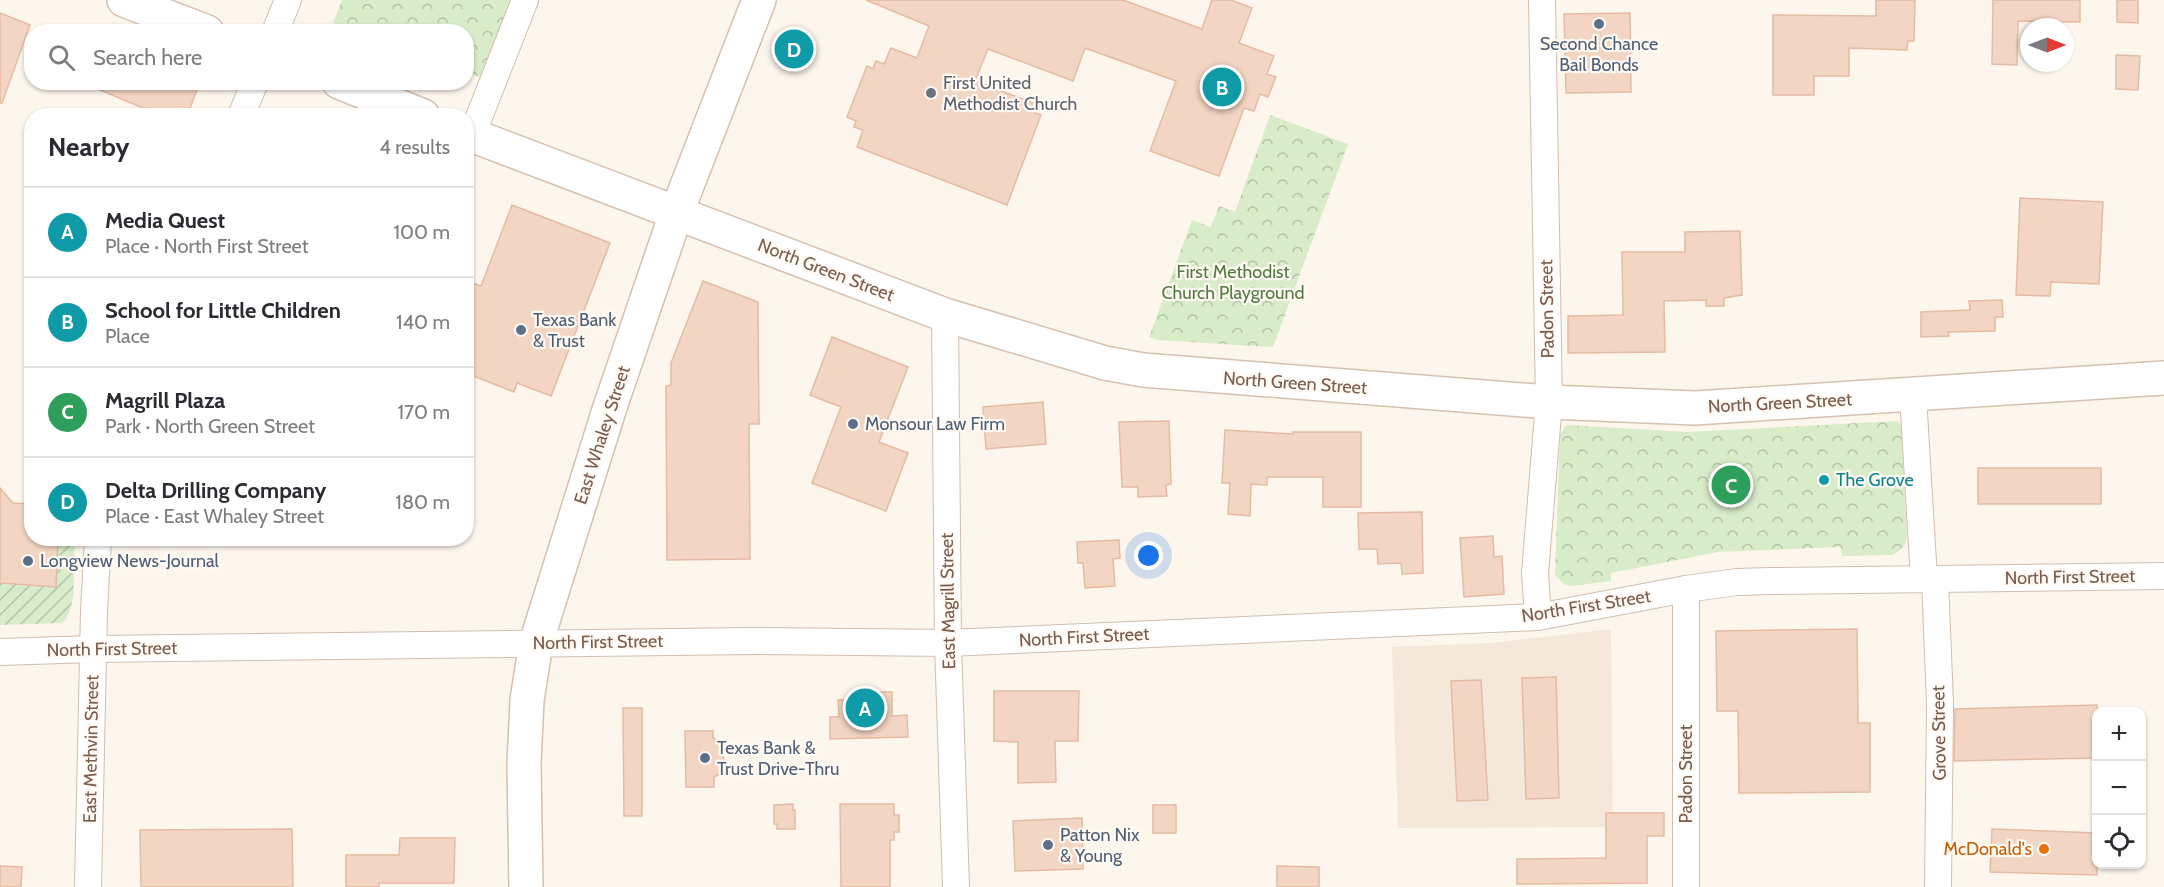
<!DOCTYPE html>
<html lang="en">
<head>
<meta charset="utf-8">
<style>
  :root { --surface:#fff; --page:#f2f2f3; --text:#2b2b33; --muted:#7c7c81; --line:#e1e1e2; --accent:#e76f51 }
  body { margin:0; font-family:Cabin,sans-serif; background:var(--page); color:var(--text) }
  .controls { position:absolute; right:18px; bottom:18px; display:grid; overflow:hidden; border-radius:12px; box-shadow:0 2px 4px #0004 }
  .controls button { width:54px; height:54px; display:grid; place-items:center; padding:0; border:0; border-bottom:2px solid var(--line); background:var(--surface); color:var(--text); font:30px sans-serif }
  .compass { position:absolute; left:2020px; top:18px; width:54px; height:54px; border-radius:50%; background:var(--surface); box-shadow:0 2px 4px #0004; rotate:90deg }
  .you { position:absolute; left:1149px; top:556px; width:21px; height:21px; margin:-15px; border:4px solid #fff; border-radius:50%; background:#1a73e8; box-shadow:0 0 0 9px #1a73e833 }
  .badge { display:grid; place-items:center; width:39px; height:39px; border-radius:50%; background:var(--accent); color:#fff; font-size:20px; font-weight:700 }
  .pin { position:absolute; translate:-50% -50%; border:3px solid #fff; box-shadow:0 2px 6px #0006 }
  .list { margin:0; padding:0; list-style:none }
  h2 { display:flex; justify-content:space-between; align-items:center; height:78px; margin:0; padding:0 24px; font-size:26px }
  h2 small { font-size:20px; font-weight:400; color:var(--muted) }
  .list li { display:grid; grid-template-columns:39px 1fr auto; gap:18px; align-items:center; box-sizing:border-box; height:90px; padding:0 24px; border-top:2px solid var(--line) }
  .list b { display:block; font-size:22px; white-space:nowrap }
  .list p { margin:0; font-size:20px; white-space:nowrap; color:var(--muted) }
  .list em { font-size:20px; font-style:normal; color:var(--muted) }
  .icon { flex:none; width:33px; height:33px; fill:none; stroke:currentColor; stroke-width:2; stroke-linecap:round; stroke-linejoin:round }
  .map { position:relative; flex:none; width:2164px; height:887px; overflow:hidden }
  .search { position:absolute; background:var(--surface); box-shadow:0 2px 4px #0004; left:24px; top:24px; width:450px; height:66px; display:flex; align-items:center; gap:15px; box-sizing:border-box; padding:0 21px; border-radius:24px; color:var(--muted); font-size:22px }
  .panel { position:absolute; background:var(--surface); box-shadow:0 2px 4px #0004; left:24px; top:108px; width:450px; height:438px; border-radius:24px }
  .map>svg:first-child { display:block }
  .residential { fill:#f5e8da }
  .forest { fill:url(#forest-crowns) }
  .garden { fill:url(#garden-furrows) }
  .building { fill:#f3d5c3; stroke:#e6bba3; stroke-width:1.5 }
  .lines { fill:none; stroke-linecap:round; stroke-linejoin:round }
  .street-casing { stroke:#d1beb0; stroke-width:28 }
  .secondary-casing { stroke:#d6c0b0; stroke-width:36 }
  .street { stroke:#fff; stroke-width:26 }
  .secondary { stroke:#fff; stroke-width:33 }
  .service-dot { fill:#5c6f8a; stroke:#fffaf3; stroke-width:2 }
  .worship-dot { fill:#6b7280; stroke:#fffaf3; stroke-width:2 }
  .culture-dot { fill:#0f9aa8; stroke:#fffaf3; stroke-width:2 }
  .food-dot { fill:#e8710a; stroke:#fffaf3; stroke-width:2 }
  .labels { text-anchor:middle; stroke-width:4.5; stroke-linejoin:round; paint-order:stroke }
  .service-label { font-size:18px; fill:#4e5e75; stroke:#fffaf3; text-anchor:start }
  .worship-label { font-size:18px; fill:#5b616d; stroke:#fffaf3; text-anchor:start }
  .street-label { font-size:18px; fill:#7a5c4d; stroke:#fffaf3 }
  .park-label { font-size:18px; fill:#537a41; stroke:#fffaf3 }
  .culture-label { font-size:18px; fill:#0d838f; stroke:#fffaf3; text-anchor:start }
  .food-label { font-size:18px; fill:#c56008; stroke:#fffaf3; text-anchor:end }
</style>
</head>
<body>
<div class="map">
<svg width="2164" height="887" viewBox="0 0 2164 887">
  <defs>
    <pattern id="forest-crowns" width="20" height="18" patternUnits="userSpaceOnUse" patternTransform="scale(1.5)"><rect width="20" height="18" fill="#d8ecc9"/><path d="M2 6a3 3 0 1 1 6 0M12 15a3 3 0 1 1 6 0" fill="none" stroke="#b4c2a5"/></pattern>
    <pattern id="garden-furrows" width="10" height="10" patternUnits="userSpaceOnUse" patternTransform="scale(1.5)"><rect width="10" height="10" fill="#d8ecc9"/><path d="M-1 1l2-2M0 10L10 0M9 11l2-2" fill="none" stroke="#b4c2a5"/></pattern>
  </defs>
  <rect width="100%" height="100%" fill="#fdf6ec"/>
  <!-- residential -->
  <polygon class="residential" points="1611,629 1613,827 1398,828 1392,647 1491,643"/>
  <!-- forest -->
  <g class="forest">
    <polygon points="342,0 515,0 484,79 467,72 466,32 356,31 333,23"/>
    <polygon points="1270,115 1348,144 1273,347 1157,340 1149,337 1192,220 1211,227 1219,206 1235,212"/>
    <path d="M1898 421 1901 426 1907 536C1905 546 1902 551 1892 555L1842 556 1841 547 1718 552 1611 573V581L1571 586 1565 585 1555 575 1560 434 1566 425 1687 432Z"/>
  </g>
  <!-- garden -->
  <path class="garden" d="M58 539H76C71 563 80 607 62 623L0 625V583L55 587Z"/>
  <!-- building -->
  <g class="building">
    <polygon points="866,0 1123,0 1202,29 1212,0 1231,0 1252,8 1239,43 1274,56 1267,74 1276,77 1268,97 1260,94 1254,111 1244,108 1219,176 1150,151 1176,81 1085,48 1073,81 988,49 975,81 1038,105 1035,113 1041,115 1007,205 857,147 863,130 854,127 856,121 847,117 867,66 873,69 876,61 884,64 891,48 917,58 929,26"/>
    <polygon points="1876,0 1915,0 1914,41 1908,41 1907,50 1849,48 1849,76 1814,76 1814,95 1773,95 1773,15 1876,16"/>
    <polygon points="1993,0 2080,0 2080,22 2018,21 2017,65 1992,64"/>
    <polygon points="2117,0 2138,0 2138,23 2117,22"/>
    <polygon points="0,13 30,25 2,103 0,103"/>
    <polygon points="1630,13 1631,92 1566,93 1564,14"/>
    <polygon points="2116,55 2140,56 2138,90 2116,89"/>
    <polygon points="81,82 200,82 187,116 162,116"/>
    <polygon points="2020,198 2103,202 2099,284 2051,282 2050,296 2016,295"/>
    <polygon points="512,205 610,243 551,396 517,383 514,392 466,373 466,281 481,286"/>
    <polygon points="1740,231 1742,295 1724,298 1724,306 1706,306 1706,300 1664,301 1665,352 1568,353 1568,316 1623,315 1622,252 1685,252 1685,232"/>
    <polygon points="703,281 758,302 759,424 749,424 750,559 667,560 666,386 671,385 671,363"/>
    <polygon points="2002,300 2003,317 1995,317 1995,331 1948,332 1949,336 1921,337 1921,312 1970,310 1969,301"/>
    <polygon points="832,337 908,367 879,442 908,453 886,511 812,483 841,407 810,395"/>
    <polygon points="1043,402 1046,444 986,449 983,407"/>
    <polygon points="1169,421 1171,484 1166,485 1167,496 1138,497 1138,487 1122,487 1119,422"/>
    <polygon points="1225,430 1293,434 1293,432 1361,432 1361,507 1323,507 1323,477 1267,477 1267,485 1251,484 1250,516 1228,514 1230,483 1222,483"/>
    <rect x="1978" y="468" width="123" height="36"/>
    <polygon points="0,488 13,503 32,504 32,538 58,538 56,587 0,583"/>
    <polygon points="1422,512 1423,573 1402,574 1401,563 1378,564 1377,549 1359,549 1358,513"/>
    <polygon points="1493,536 1494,557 1502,556 1504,594 1464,597 1460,538"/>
    <polygon points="1119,540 1120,558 1113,559 1115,586 1085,588 1083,563 1078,563 1077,542"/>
    <polygon points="1857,629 1858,723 1870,723 1870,792 1739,793 1738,711 1717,711 1716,631"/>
    <polygon points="1556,677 1559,798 1526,799 1522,678"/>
    <polygon points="1481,680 1488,800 1457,801 1451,681"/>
    <polygon points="994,691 1079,691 1078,741 1055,741 1056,782 1018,783 1018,742 994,741"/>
    <polygon points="873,692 892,692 892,716 907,715 908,737 830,739 830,717 839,717 838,700 873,699"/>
    <polygon points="2097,705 2097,758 1954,761 1955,709"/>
    <polygon points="623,708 642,708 642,816 624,816"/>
    <polygon points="685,731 713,731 713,738 723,743 724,772 714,777 714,787 686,787"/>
    <polygon points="793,804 793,810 795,810 795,829 777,829 777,824 774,824 774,805"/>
    <polygon points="840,804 894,804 894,815 899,815 899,832 894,832 894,840 890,840 890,887 841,887"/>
    <rect x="1153" y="805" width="23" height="28"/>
    <polygon points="1606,813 1664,813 1664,836 1647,836 1647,883 1517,884 1517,859 1606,858"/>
    <polygon points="1082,818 1083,869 1015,871 1013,821"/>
    <polygon points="292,829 293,887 141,887 140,830"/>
    <polygon points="1992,829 2097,833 2097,875 1990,872"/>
    <polygon points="400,838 455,838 454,883 379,883 379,887 346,887 346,855 399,855"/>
    <polygon points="0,866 22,867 21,887 0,887"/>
    <polygon points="1277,866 1319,867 1319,887 1277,887"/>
  </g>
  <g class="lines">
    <!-- street casing -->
    <g class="street-casing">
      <g id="street">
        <polyline points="275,32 288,0"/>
        <polyline points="241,116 255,82"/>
        <polyline points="472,135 525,0"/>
        <polyline points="945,315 948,643 956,887"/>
        <polyline points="1913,396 1924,579"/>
        <polyline points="1935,579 1940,704 1938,887"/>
        <polyline points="1538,617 1535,573 1549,402 1542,0"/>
        <polyline points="0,652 93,649 754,641 948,643 1538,617 1686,589 1737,582 1771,581 2164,576"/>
        <polyline points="88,887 94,611 98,538"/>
        <polyline points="1686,887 1686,589"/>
      </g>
    </g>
    <!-- secondary casing -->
    <g class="secondary-casing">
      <g id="secondary">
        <polyline points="124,0 207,32"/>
        <polyline points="339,82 423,116"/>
        <polyline points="466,133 945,315 1105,363 1143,370 1549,402 1695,408 2164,378"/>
        <polyline points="526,887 524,764 527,700 536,643 610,407 676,214 759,0"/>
      </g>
    </g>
    <!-- street -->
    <use href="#street" class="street"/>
    <!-- secondary -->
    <use href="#secondary" class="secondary"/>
  </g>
  <!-- markers -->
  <g class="service-dot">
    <circle cx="1599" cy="24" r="6"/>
    <circle cx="521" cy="330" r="6"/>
    <circle cx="853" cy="424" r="6"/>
    <circle cx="28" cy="561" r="6"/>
    <circle cx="705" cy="758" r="6"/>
    <circle cx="1048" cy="845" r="6"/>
  </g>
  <circle class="worship-dot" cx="931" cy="93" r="6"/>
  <circle class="culture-dot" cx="1824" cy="480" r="6"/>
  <circle class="food-dot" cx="2044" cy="849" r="6"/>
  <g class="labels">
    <!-- service labels -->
    <g class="service-label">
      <text x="1599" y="50" text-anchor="middle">Second Chance<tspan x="1599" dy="21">Bail Bonds</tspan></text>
      <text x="533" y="326">Texas Bank<tspan x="533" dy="21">&amp; Trust</tspan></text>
      <text x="865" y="430">Monsour Law Firm</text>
      <text x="40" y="567">Longview News-Journal</text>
      <text x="717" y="754">Texas Bank &amp;<tspan x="717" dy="21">Trust Drive-Thru</tspan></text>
      <text x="1060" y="841">Patton Nix<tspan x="1060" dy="21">&amp; Young</tspan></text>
    </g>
    <!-- worship labels -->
    <g class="worship-label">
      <text x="943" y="89">First United<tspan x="943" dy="21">Methodist Church</tspan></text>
    </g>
    <!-- street labels -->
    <g class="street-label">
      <text transform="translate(826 270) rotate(21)" y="6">North Green Street</text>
      <text transform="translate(1547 309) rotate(-91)" y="6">Padon Street</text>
      <text transform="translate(1295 383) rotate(4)" y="6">North Green Street</text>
      <text transform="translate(1780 403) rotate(-3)" y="6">North Green Street</text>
      <text transform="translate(602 435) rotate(-72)" y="6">East Whaley Street</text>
      <text transform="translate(2070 577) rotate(-1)" y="6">North First Street</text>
      <text transform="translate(948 601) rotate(-91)" y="6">East Magrill Street</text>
      <text transform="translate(1586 606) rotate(-9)" y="6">North First Street</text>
      <text transform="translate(1084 637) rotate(-3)" y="6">North First Street</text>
      <text transform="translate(598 642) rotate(-1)" y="6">North First Street</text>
      <text transform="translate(112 649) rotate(-1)" y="6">North First Street</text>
      <text transform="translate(1939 733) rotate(-91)" y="6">Grove Street</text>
      <text transform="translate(91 749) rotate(-89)" y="6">East Methvin Street</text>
      <text transform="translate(1686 774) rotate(-90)" y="6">Padon Street</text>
    </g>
    <!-- park labels -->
    <g class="park-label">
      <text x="1233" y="278">First Methodist<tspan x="1233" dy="21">Church Playground</tspan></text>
    </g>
    <!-- culture labels -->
    <g class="culture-label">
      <text x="1836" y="486">The Grove</text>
    </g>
    <!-- food labels -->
    <g class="food-label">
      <text x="2032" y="855">McDonald's</text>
    </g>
  </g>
</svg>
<div class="controls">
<button>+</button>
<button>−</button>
<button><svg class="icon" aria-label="locate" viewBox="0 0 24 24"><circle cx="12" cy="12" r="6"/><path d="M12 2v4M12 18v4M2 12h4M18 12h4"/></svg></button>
</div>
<svg class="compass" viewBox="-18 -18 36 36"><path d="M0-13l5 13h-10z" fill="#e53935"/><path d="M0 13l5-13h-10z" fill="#7c7c81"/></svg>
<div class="you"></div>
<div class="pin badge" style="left:865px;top:708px;background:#0f9aa8">A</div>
<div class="pin badge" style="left:1222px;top:87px;background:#0f9aa8">B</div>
<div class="pin badge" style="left:1731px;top:485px;background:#2e9e5b">C</div>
<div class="pin badge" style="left:794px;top:49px;background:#0f9aa8">D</div>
<div class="search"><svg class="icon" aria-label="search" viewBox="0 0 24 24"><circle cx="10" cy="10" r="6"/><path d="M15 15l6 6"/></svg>Search here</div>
<section class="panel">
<h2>Nearby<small>4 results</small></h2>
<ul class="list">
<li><span class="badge" style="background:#0f9aa8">A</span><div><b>Media Quest</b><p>Place · North First Street</p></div><em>100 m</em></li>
<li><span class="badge" style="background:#0f9aa8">B</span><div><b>School for Little Children</b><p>Place</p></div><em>140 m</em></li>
<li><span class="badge" style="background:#2e9e5b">C</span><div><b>Magrill Plaza</b><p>Park · North Green Street</p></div><em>170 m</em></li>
<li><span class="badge" style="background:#0f9aa8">D</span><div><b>Delta Drilling Company</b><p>Place · East Whaley Street</p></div><em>180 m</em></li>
</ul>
</section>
</div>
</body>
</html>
